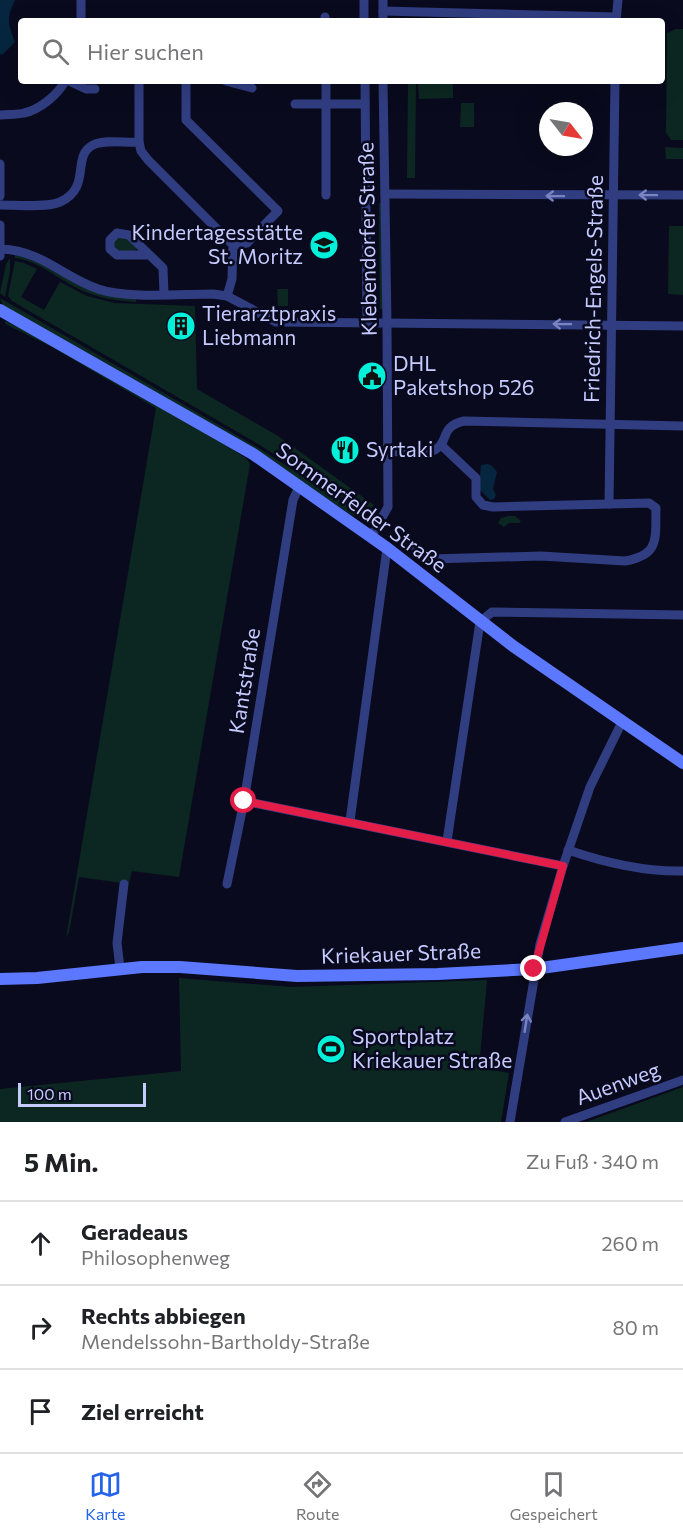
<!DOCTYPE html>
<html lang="de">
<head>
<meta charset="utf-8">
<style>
  :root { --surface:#fff; --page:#f2f2f2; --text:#202124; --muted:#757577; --line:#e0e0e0; --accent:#2563eb }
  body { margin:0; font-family:Commissioner,sans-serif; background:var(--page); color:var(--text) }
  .compass { position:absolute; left:539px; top:102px; width:54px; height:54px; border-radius:50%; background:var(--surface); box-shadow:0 6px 24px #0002; rotate:121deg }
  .scale { position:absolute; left:18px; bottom:15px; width:128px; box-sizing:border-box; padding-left:6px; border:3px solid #c5caff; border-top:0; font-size:16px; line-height:21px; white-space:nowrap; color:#c5caff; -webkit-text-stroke:4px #090a1d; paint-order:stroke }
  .stop { position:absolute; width:18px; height:18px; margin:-14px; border:4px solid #e11d48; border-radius:50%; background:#fff }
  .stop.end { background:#e11d48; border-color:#fff; box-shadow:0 2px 6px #0008 }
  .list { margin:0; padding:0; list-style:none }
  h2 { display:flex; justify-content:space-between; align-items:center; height:78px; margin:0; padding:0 24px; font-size:26px }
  h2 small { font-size:20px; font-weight:400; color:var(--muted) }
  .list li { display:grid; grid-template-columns:39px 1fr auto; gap:18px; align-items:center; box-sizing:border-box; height:84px; padding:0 24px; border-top:2px solid var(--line) }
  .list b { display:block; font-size:22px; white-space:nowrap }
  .list p { margin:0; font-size:20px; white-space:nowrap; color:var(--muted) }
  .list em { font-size:20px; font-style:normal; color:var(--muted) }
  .icon { flex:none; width:33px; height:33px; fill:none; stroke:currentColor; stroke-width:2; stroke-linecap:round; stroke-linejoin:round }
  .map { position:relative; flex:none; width:683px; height:1122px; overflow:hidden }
  .search { position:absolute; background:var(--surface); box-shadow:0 6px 24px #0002; left:18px; right:18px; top:18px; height:66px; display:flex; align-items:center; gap:15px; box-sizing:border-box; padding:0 21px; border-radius:6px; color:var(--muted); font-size:22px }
  .sheet { height:330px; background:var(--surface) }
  nav { display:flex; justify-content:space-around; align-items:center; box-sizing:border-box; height:84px; border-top:2px solid var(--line); background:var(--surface); font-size:16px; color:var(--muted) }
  nav a { display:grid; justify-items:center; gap:3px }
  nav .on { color:var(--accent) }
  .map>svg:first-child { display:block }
  .green { fill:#0c2721 }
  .water { fill:#06263f }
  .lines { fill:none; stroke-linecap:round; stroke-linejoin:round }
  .street { stroke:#303d81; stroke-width:9 }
  .secondary { stroke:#5c78ff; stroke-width:12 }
  .oneway { stroke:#7a84c0 }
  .route { stroke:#e11d48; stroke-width:8 }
  .labels { text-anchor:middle; stroke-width:5; stroke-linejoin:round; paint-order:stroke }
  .poi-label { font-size:21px; fill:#c5caff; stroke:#090a1d; text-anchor:start }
  .street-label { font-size:21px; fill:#c5caff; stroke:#090a1d }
</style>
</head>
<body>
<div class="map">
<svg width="683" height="1122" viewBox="0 0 683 1122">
  <rect width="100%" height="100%" fill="#090a1d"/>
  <!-- green -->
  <g class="green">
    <polygon points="676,29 683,29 683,140 671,140 666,132 667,33"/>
    <polygon points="408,81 416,81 415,178 407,178"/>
    <polygon points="418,81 453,81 453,98 419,99"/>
    <polygon points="461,103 474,103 474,127 460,127"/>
    <polygon points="665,147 683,148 683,159 666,159"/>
    <polygon points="379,203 381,203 383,309 380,309"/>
    <polygon points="669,226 683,226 683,295 668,294"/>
    <polygon points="114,237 126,237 137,247 134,253 119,252 114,249"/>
    <path d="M16 254 136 298V302C117 301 98 298 81 290 59 280 38 260 14 258Z"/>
    <polygon points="10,258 10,271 5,297 0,293 6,264"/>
    <polygon points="15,261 24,263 37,269 21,297 44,310 60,282 87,296 115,303 195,306 197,389 278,436 374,505 367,513 258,444 12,301 8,296"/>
    <polygon points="277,289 288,289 288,306 278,306"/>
    <polygon points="0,298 257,447 368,518 363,519 350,514 254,450 3,305"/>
    <polygon points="5,321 33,333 204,431 247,459 250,464 179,877 132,871 129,884 79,877 69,932 66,938 156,408 50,346 5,324"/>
    <polygon points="508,516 515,516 521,521 519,523 509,523 504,527 498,523 501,518"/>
    <polygon points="179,978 291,987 487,980 479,1068 509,1073 501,1122 0,1122 0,1089 181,1071"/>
    <polygon points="683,1087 683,1122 586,1122"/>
  </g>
  <!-- water -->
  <g class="water">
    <path d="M0 0H15C6 19 8 23 15 42L2 55 0 54Z"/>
    <polygon points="488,464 492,466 497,472 493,489 496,495 494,499 490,500 479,489 481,465"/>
  </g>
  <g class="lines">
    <!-- street -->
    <g class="street">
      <polyline points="364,0 364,21"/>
      <polyline points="383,0 383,21"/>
      <polyline points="383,11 616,17"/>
      <polyline points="325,17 325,21"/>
      <polyline points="81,21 81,0"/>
      <polyline points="616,21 618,0"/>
      <polyline points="69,81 86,89 95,89"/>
      <polyline points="139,81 139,142 141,151 148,160 233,245 232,279 227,296"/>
      <polyline points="186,81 186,120 278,211 247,243 233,245"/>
      <polyline points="226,81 252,88"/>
      <polyline points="326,81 326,195"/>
      <polyline points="365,81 367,323"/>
      <polyline points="295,104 365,104"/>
      <path d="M0 115C8 114 16 115 24 113 39 110 58 95 65 81"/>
      <polyline points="0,164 0,196"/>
      <polyline points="385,194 683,195"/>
      <path d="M0 205C16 205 46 208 60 202 92 188 71 156 93 145 105 139 125 143 139 142"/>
      <polyline points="0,225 0,256"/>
      <path d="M1 249C43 251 61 276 98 289 128 299 180 294 213 294L227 296 276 322 683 326"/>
      <polyline points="149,255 117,255 110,249 110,240 117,233 129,235 163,268 164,294"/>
      <path d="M389 452 435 450C450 441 439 427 464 421L683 426"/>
      <polyline points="609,504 615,81"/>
      <polyline points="371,537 388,507 387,323 383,81"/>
      <path d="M415 547 420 555 431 559 541 556 625 561C661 555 655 537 656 508L649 503 493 507 483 505 476 497V478L441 445"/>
      <polyline points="244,801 563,866"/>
      <polyline points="350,821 387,548"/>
      <polyline points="447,841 480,622 492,612 683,615"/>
      <path d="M568 850C606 863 643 872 683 871"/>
      <polyline points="227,884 244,801 293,500 300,485"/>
      <polyline points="120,968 117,943 124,884"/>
      <polyline points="510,1122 540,944 563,866 590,787 622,722"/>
      <polyline points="565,1122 683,1080"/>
    </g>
    <!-- secondary -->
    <g class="secondary">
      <polyline points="0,310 253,454 387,548 513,646 683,763"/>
      <polyline points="0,979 37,978 142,967 180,967 297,976 438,974 534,969 683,948"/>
    </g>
  </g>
  <!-- one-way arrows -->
  <defs><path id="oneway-shaft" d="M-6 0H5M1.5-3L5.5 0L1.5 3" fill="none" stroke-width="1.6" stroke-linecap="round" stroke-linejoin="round" transform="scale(1.5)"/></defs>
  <g class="oneway">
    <use href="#oneway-shaft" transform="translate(648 195) rotate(-179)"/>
    <use href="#oneway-shaft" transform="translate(555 196) rotate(-179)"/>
    <use href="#oneway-shaft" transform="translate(562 324) rotate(-179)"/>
    <use href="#oneway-shaft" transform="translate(526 1023) rotate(-81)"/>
  </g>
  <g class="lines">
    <!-- route -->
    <polyline class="route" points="244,801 563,866 534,969"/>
  </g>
  <!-- icons -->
  <defs>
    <g id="school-disc" transform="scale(1.5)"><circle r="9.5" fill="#00f0d9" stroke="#090a1d"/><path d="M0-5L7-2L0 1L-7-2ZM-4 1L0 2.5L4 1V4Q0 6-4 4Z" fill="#111"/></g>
    <g id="building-disc" transform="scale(1.5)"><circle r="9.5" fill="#00f0d9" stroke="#090a1d"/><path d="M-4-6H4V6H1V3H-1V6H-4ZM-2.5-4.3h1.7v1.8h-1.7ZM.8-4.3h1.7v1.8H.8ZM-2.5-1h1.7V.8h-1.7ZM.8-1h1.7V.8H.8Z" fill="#111"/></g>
    <g id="civic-disc" transform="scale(1.5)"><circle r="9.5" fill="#00f0d9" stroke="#090a1d"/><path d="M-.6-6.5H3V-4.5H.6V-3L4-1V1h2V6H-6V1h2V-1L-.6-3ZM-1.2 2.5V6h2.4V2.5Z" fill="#111"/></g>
    <g id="restaurant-disc" transform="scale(1.5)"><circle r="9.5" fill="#00f0d9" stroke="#090a1d"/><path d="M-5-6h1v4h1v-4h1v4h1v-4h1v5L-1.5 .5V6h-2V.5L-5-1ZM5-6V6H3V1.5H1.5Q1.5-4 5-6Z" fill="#111"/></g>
    <g id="stadium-disc" transform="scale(1.5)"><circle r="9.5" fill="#00f0d9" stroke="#090a1d"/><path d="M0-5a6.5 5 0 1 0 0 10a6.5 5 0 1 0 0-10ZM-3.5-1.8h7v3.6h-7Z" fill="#111"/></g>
  </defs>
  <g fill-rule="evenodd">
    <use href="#school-disc" x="324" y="245"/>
    <use href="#building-disc" x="181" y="326"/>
    <use href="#civic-disc" x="372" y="376"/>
    <use href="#restaurant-disc" x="345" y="450"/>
    <use href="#stadium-disc" x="331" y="1049"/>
  </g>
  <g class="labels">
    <!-- poi labels -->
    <g class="poi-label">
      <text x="303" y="240" text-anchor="end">Kindertagesstätte<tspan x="303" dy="24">St. Moritz</tspan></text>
      <text x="202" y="321">Tierarztpraxis<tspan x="202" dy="24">Liebmann</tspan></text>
      <text x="393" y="371">DHL<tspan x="393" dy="24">Paketshop 526</tspan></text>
      <text x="366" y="457">Syrtaki</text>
      <text x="352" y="1044">Sportplatz<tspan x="352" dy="24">Kriekauer Straße</tspan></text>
    </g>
    <!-- street labels -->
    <g class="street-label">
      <text transform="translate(368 239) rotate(-91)" y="7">Klebendorfer Straße</text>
      <text transform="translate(594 289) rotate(-89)" y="7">Friedrich-Engels-Straße</text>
      <text transform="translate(361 508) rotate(36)" y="7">Sommerfelder Straße</text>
      <text transform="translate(245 681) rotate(-81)" y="7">Kantstraße</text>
      <text transform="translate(401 954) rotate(-2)" y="7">Kriekauer Straße</text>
      <text transform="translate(618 1084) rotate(-20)" y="7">Auenweg</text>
    </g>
  </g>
</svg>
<svg class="compass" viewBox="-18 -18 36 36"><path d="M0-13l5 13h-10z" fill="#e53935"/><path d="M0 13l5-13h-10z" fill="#757577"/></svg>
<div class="scale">100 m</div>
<div class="stop" style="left:244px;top:801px"></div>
<div class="stop end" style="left:534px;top:969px"></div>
<div class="search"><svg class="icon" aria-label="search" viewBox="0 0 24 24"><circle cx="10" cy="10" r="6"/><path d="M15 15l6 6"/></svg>Hier suchen</div>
</div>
<section class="sheet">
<h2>5 Min.<small>Zu Fuß · 340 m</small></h2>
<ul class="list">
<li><svg class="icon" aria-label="ahead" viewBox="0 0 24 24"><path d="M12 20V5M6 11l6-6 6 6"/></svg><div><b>Geradeaus</b><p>Philosophenweg</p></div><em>260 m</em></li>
<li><svg class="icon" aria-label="right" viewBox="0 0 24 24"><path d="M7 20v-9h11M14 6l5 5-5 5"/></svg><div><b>Rechts abbiegen</b><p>Mendelssohn-Bartholdy-Straße</p></div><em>80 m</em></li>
<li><svg class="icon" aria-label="arrive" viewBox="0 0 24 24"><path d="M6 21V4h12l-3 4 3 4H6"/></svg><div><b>Ziel erreicht</b></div></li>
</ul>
</section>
<nav>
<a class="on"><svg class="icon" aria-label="map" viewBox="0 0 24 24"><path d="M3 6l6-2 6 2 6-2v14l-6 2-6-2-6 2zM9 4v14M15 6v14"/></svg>Karte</a>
<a><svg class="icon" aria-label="directions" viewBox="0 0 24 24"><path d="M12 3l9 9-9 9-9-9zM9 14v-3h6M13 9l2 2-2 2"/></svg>Route</a>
<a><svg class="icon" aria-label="saved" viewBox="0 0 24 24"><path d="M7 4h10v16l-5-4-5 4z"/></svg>Gespeichert</a>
</nav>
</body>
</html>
